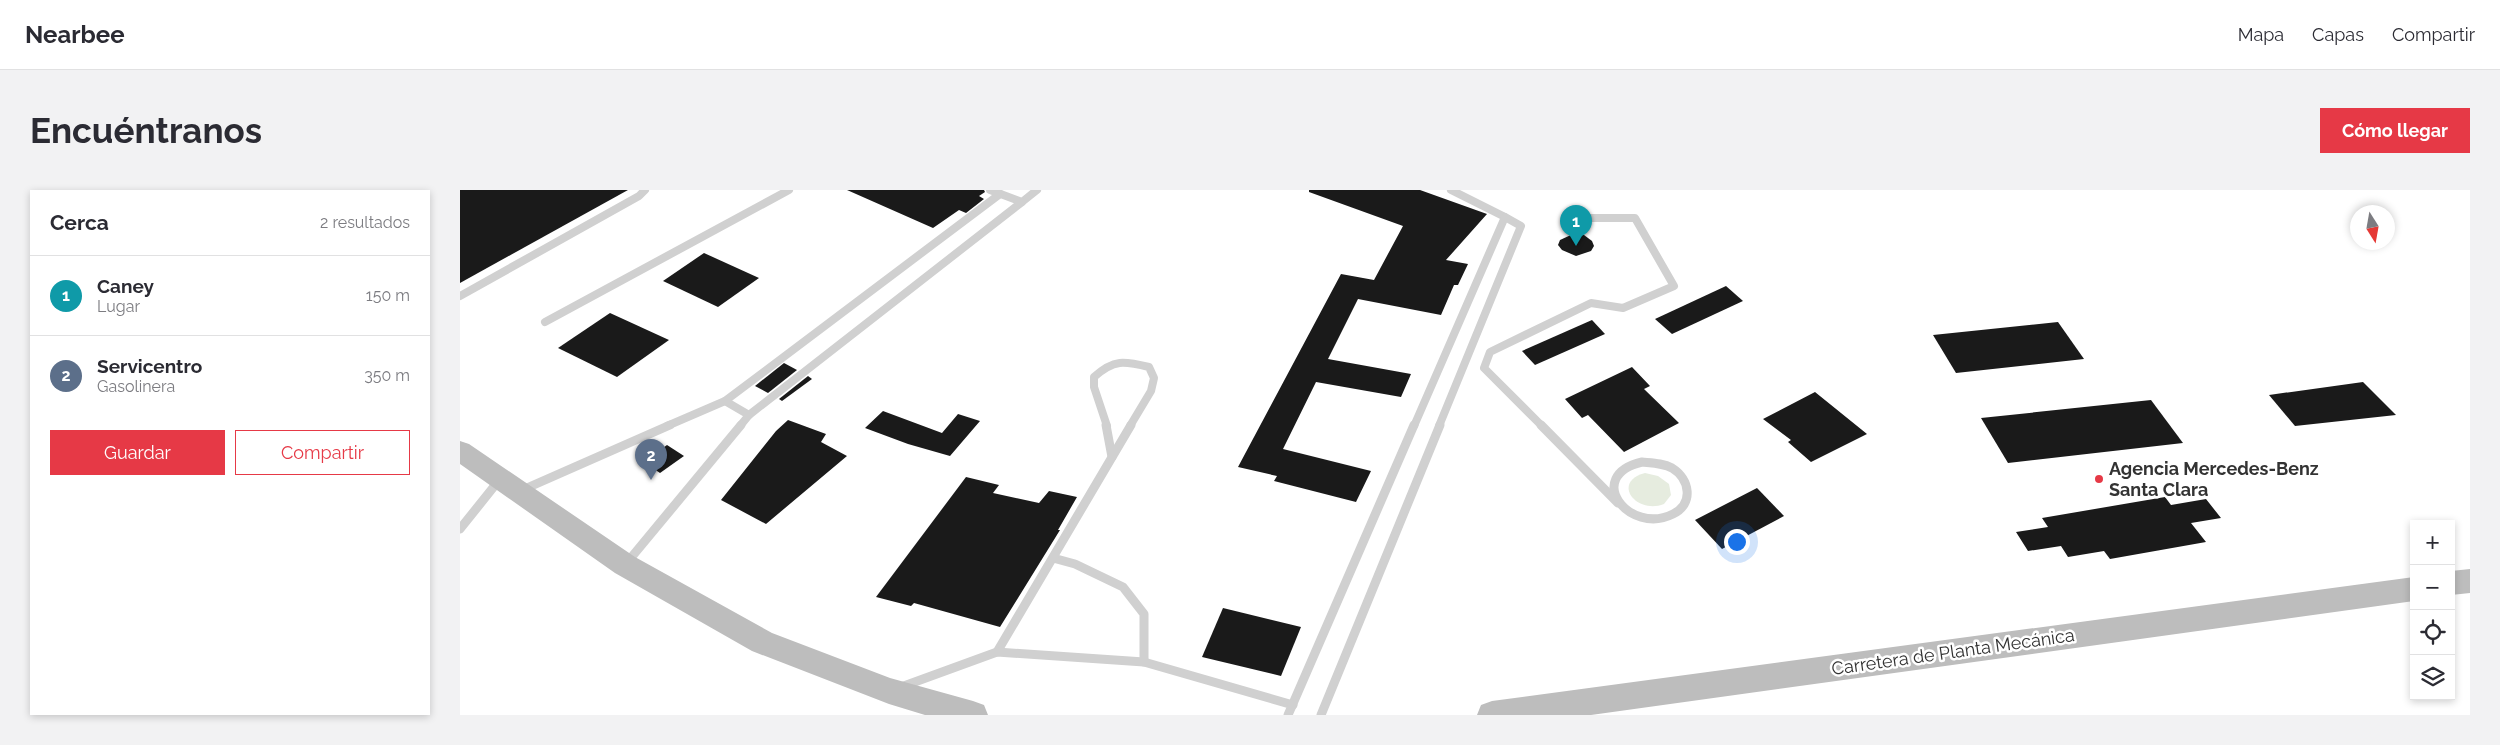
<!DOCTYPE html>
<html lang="es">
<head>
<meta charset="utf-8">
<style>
  :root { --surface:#fff; --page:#f2f2f3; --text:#2b2b33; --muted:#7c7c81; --line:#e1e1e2; --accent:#e63946 }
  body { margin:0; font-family:Raleway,sans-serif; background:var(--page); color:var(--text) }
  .controls { position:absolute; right:15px; bottom:15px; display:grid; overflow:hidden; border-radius:0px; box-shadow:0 2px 8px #0003 }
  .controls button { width:45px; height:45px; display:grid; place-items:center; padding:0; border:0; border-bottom:1px solid var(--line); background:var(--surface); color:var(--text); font:25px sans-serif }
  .compass { position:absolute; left:1890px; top:15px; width:45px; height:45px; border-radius:50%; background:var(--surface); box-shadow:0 2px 8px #0003; rotate:169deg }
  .you { position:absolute; left:1276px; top:351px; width:18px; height:18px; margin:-12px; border:4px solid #fff; border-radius:50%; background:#1a73e8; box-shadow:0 0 0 8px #1a73e833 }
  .badge { display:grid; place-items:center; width:32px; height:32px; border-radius:50%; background:var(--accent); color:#fff; font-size:16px; font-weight:700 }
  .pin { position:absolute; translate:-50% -41px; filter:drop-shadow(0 1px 2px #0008) }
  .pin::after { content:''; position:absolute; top:26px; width:18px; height:15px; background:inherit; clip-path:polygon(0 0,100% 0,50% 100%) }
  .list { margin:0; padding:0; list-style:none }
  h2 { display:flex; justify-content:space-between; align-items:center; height:65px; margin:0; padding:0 20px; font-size:21px }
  h2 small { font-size:16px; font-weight:400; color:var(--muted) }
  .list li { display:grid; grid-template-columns:32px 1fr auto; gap:15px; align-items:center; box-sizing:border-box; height:80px; padding:0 20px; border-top:1px solid var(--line) }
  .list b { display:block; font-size:19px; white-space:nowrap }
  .list p { margin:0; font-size:16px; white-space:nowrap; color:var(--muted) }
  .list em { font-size:16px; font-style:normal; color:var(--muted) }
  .actions { display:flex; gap:10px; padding:15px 20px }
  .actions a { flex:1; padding:11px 0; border:1px solid var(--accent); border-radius:0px; text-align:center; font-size:18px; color:var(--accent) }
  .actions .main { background:var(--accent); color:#fff }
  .icon { flex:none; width:28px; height:28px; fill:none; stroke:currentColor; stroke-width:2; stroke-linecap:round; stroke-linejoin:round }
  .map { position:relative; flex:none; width:2010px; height:525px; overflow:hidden; border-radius:0px }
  header { display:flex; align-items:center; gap:30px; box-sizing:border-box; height:70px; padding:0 25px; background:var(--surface); border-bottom:1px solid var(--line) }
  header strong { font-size:24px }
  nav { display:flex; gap:28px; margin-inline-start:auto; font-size:18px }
  .intro { display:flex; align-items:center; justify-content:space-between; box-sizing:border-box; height:120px; padding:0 30px }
  h1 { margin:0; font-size:35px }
  .button { padding:12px 22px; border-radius:0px; background:var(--accent); color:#fff; font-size:18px; font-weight:700 }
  main { display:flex; gap:30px; padding:0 30px }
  aside { flex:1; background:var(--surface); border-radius:0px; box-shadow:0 2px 8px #0003 }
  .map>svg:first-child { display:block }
  .green { fill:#e6ecdf }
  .building { fill:#1a1a1a }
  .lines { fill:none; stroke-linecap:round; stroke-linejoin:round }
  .lane-far1 { stroke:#d0d0d0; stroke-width:8 }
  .lane { stroke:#d0d0d0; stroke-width:9 }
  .secondary { fill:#bdbdbd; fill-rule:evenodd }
  .poi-dot { fill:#e63946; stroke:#fff; stroke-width:2 }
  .labels { text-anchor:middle; stroke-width:5; stroke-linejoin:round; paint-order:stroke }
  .poi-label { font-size:18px; font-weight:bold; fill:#333; stroke:#fff; text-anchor:start }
  .street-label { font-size:18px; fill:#333; stroke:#fff }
</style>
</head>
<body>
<header>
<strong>Nearbee</strong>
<nav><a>Mapa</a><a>Capas</a><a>Compartir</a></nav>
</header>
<div class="intro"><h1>Encuéntranos</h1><a class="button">Cómo llegar</a></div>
<main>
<aside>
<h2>Cerca<small>2 resultados</small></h2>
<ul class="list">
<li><span class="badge" style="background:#0f9aa8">1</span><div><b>Caney</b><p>Lugar</p></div><em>150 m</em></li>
<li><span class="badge" style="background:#5c6f8a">2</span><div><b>Servicentro</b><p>Gasolinera</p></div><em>350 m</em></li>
</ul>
<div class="actions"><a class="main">Guardar</a><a>Compartir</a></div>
</aside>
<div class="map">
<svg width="2010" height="525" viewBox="0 0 2010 525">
  <rect width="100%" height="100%" fill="#fff"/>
  <!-- green -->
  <path class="green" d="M1185 283 1198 286 1209 294 1211 305 1204 314C1176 325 1151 292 1185 283Z"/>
  <!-- building -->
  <g class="building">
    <polygon points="0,0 168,0 0,93"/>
    <polygon points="387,0 524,0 525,2 519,6 524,9 506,23 499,20 473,38"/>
    <polygon points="849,0 960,0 1027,24 986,70 1008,74 998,95 994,95 981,125 898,109 868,169 951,184 941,207 856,192 823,259 911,281 896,312 814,291 817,286 778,277 881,84 914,90 943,36 849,2"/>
    <polygon points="1113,44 1124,45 1132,51 1134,56 1131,61 1116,66 1102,60 1098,55 1100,50"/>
    <polygon points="244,63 299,88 258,117 203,91"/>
    <polygon points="1266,96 1283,111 1212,144 1195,129"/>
    <polygon points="150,123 209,150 157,187 98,158"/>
    <polygon points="1132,130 1145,144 1075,175 1062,161"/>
    <polygon points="1598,132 1624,169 1496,183 1473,145"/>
    <polygon points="324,173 337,180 308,203 295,196"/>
    <polygon points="1172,177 1190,196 1184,199 1219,233 1164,262 1128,225 1122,228 1105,209"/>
    <polygon points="348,186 352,189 322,211 319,209"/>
    <polygon points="1903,192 1936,225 1835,236 1809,205"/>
    <polygon points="1355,202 1407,244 1351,272 1328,252 1331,250 1303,229"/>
    <polygon points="1691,210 1723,253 1548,273 1521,228"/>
    <polygon points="423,221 482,243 498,224 520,231 490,266 448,254 405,238"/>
    <polygon points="328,230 366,244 361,252 387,266 306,334 261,310 316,241"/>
    <polygon points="207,255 224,266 200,283 184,272"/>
    <polygon points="506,287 539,295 533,303 579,313 589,301 617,307 598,340 600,340 540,437 454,413 451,416 416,407"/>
    <polygon points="1297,298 1324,326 1262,359 1235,330"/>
    <polygon points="1705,307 1711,315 1746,309 1761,328 1731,333 1746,352 1650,369 1644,361 1608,367 1601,356 1568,361 1556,342 1588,337 1582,328"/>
    <polygon points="763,418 841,437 821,486 742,467"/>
  </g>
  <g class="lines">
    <!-- lane-far1 -->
    <g class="lane-far1">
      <polyline points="530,0 562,12 577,0"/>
      <polyline points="991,0 1045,27"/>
      <polyline points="0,106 179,6 185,0"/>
      <polyline points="85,132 329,0"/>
      <polyline points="265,211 540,4"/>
      <polyline points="289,225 562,12"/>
      <polyline points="207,236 265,211 289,225 280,236"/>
      <path d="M647 236 634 197V187C654 169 664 171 689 177L694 188 691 201 670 236"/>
      <polyline points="954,236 1045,27 1061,36 979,236"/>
      <polyline points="1082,236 1024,178 1030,162 1131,113 1163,118 1214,96 1175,28 1126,28"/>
    </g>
    <!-- lane -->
    <g class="lane">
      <polyline points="646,235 652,267"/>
      <polyline points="1081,235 1158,313"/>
      <path d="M1182 272C1193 273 1203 273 1212 278 1230 289 1234 314 1213 324 1169 346 1123 286 1182 272Z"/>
      <polyline points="60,301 210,235"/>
      <polyline points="0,339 40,289"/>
      <polyline points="593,368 615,374 663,397 684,424 684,472"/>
      <polyline points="165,375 281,235"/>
      <polyline points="537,462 671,235"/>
      <polyline points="441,497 537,462 684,472 833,515"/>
      <polyline points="828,525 954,235"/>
      <polyline points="861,525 980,235"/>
    </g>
    <!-- secondary -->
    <g class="secondary">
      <polygon points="0,251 9,254 175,367 312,443 430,488 513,511 524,515 528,525 465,525 429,514 292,461 155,383 0,274"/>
      <polygon points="2010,379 2010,403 1991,405 1991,381"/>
      <polygon points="1954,387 1954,411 1131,525 1017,525 1021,515 1032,511"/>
    </g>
  </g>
  <!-- markers -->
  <circle class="poi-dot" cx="1639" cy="289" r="5"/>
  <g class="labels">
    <!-- poi labels -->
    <g class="poi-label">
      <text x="1649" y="285">Agencia Mercedes-Benz<tspan x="1649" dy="21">Santa Clara</tspan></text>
    </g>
    <!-- street labels -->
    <g class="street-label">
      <text transform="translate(1493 462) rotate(-8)" y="6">Carretera de Planta Mecánica</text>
    </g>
  </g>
</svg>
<div class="controls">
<button>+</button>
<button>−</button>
<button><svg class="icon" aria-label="locate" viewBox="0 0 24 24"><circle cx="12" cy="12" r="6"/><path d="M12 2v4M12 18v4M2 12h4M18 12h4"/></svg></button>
<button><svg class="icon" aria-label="layers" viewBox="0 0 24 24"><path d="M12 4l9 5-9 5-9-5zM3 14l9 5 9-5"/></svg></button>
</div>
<svg class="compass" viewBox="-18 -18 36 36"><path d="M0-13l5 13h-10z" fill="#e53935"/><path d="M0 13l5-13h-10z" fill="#7c7c81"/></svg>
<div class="you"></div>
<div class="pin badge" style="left:1116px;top:56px;background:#0f9aa8">1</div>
<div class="pin badge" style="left:191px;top:290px;background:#5c6f8a">2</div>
</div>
</main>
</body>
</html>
